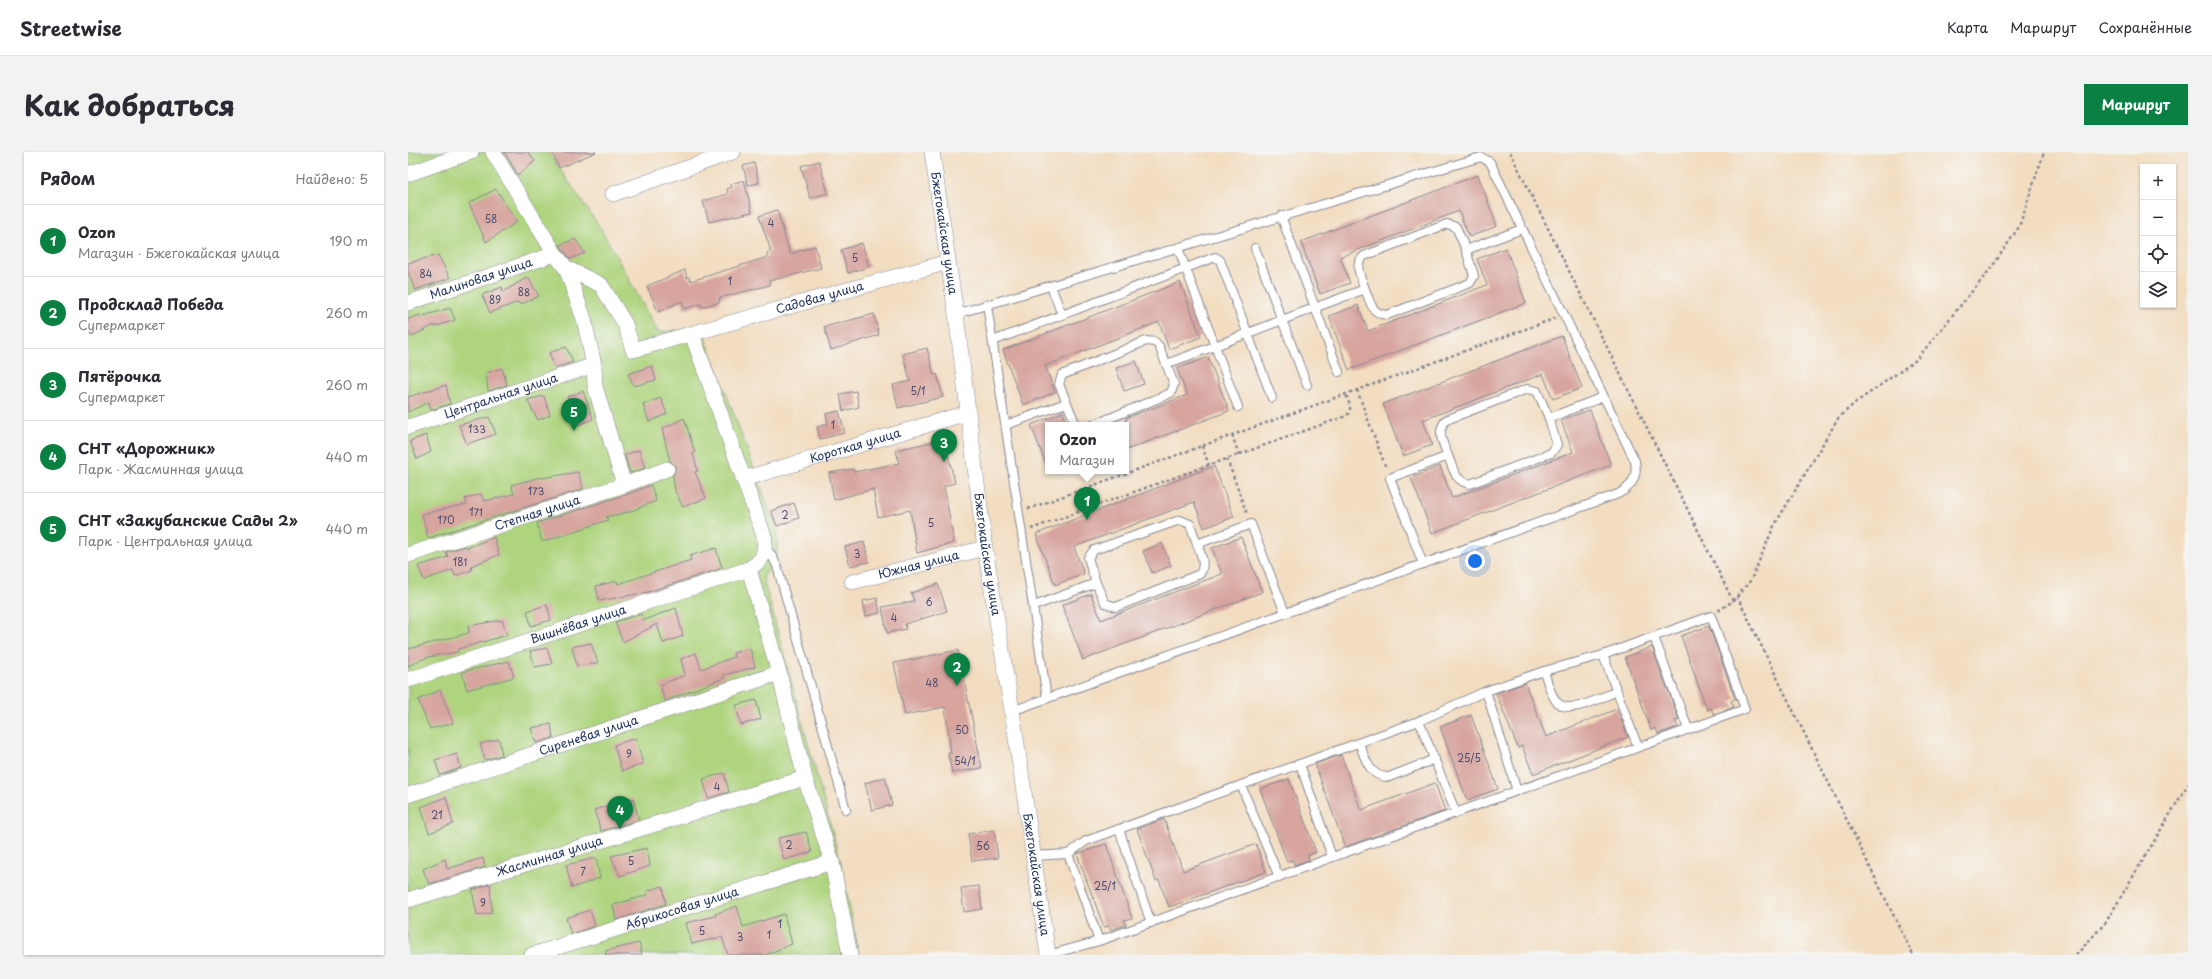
<!DOCTYPE html>
<html lang="ru">
<head>
<meta charset="utf-8">
<style>
  :root { --surface:#fff; --page:#f2f2f3; --text:#2b2b33; --muted:#7c7c81; --line:#e1e1e2; --accent:#0b8043 }
  body { margin:0; font-family:"Playpen Sans",sans-serif; background:var(--page); color:var(--text) }
  .controls { position:absolute; right:12px; top:12px; display:grid; overflow:hidden; border-radius:0px; box-shadow:0 1px 3px #0004 }
  .controls button { width:36px; height:36px; display:grid; place-items:center; padding:0; border:0; border-bottom:1px solid var(--line); background:var(--surface); color:var(--text); font:20px sans-serif }
  .you { position:absolute; left:1067px; top:409px; width:14px; height:14px; margin:-10px; border:3px solid #fff; border-radius:50%; background:#1a73e8; box-shadow:0 0 0 6px #1a73e833 }
  .badge { display:grid; place-items:center; width:26px; height:26px; border-radius:50%; background:var(--accent); color:#fff; font-size:13px; font-weight:700 }
  .pin { position:absolute; translate:-50% -33px; filter:drop-shadow(0 1px 2px #0008) }
  .pin::after { content:''; position:absolute; top:21px; width:14px; height:12px; background:inherit; clip-path:polygon(0 0,100% 0,50% 100%) }
  .popup { position:absolute; left:637px; top:270px; width:84px; height:52px; box-sizing:border-box; display:grid; place-content:center; border-radius:0px; background:var(--surface); filter:drop-shadow(0 1px 3px #0005); font-size:13px; white-space:nowrap; color:var(--muted) }
  .popup b { font-size:15px; color:var(--text) }
  .popup::after { content:''; position:absolute; left:50%; top:100%; margin-left:-8px; border:8px solid transparent; border-top-color:var(--surface) }
  .list { margin:0; padding:0; list-style:none }
  h2 { display:flex; justify-content:space-between; align-items:center; height:52px; margin:0; padding:0 16px; font-size:17px }
  h2 small { font-size:13px; font-weight:400; color:var(--muted) }
  .list li { display:grid; grid-template-columns:26px 1fr auto; gap:12px; align-items:center; box-sizing:border-box; height:72px; padding:0 16px; border-top:1px solid var(--line) }
  .list b { display:block; font-size:15px; white-space:nowrap }
  .list p { margin:0; font-size:13px; white-space:nowrap; color:var(--muted) }
  .list em { font-size:13px; font-style:normal; color:var(--muted) }
  .icon { flex:none; width:22px; height:22px; fill:none; stroke:currentColor; stroke-width:2; stroke-linecap:round; stroke-linejoin:round }
  .map { position:relative; flex:none; width:1780px; height:803px; overflow:hidden; border-radius:0px }
  header { display:flex; align-items:center; gap:24px; box-sizing:border-box; height:56px; padding:0 20px; background:var(--surface); border-bottom:1px solid var(--line) }
  header strong { font-size:19px }
  nav { display:flex; gap:22px; margin-inline-start:auto; font-size:14px }
  .intro { display:flex; align-items:center; justify-content:space-between; box-sizing:border-box; height:96px; padding:0 24px }
  h1 { margin:0; font-size:28px }
  .button { padding:10px 18px; border-radius:0px; background:var(--accent); color:#fff; font-size:14px; font-weight:700 }
  main { display:flex; gap:24px; padding:0 24px }
  aside { flex:1; background:var(--surface); border-radius:0px; box-shadow:0 1px 3px #0004 }
  .map>svg:first-child { display:block }
  .green { fill:#aed47e; stroke:#64826e }
  .building { fill:#d7a49e }
  .lines { fill:none; stroke-linecap:round; stroke-linejoin:round }
  .service-casing { stroke:#868690; stroke-width:10 }
  .minor-casing { stroke:#868690; stroke-width:16 }
  .path { stroke:#868690; stroke-width:2.5; stroke-dasharray:3 3; stroke-linecap:butt }
  .service { stroke:#fff; stroke-width:8 }
  .minor { stroke:#fff; stroke-width:15 }
  .labels { text-anchor:middle; stroke-width:4; stroke-linejoin:round; paint-order:stroke }
  .number-label { font-size:10px; fill:#4a4c6e }
  .street-label { font-size:12px; fill:#1b2f5e; stroke:#f6f6f2 }
</style>
</head>
<body>
<header>
<strong>Streetwise</strong>
<nav><a>Карта</a><a>Маршрут</a><a>Сохранённые</a></nav>
</header>
<div class="intro"><h1>Как добраться</h1><a class="button">Маршрут</a></div>
<main>
<aside>
<h2>Рядом<small>Найдено: 5</small></h2>
<ul class="list">
<li><span class="badge">1</span><div><b>Ozon</b><p>Магазин · Бжегокайская улица</p></div><em>190 m</em></li>
<li><span class="badge">2</span><div><b>Продсклад Победа</b><p>Супермаркет</p></div><em>260 m</em></li>
<li><span class="badge">3</span><div><b>Пятёрочка</b><p>Супермаркет</p></div><em>260 m</em></li>
<li><span class="badge">4</span><div><b>СНТ «Дорожник»</b><p>Парк · Жасминная улица</p></div><em>440 m</em></li>
<li><span class="badge">5</span><div><b>СНТ «Закубанские Сады 2»</b><p>Парк · Центральная улица</p></div><em>440 m</em></li>
</ul>
</aside>
<div class="map">
<svg width="1780" height="803" viewBox="0 0 1780 803">
  <rect width="100%" height="100%" fill="#f6f6f2"/>
  <filter id="ink" filterUnits="userSpaceOnUse"><feTurbulence type="fractalNoise" baseFrequency=".025" numOctaves="2"/><feDisplacementMap in="SourceGraphic" scale="8" xChannelSelector="R" yChannelSelector="G"/><feConvolveMatrix kernelMatrix="1 2 1 2 8 2 1 2 1" color-interpolation-filters="sRGB"/></filter>
  <filter id="wash" filterUnits="userSpaceOnUse"><feTurbulence type="fractalNoise" baseFrequency=".012" numOctaves="4" result="noise"/><feDisplacementMap in="SourceGraphic" scale="16" xChannelSelector="R" yChannelSelector="G"/><feGaussianBlur stdDeviation="0.9" result="paint"/><feColorMatrix in="noise" values="0 0 0 0 0 0 0 0 0 0 0 0 0 0 0 0 0 1.4 0 .05"/><feComposite in="paint" operator="in"/></filter>
  <g filter="url(#wash)">
    <rect width="100%" height="100%" fill="#f2ddc1"/>
    <!-- green -->
    <polygon class="green" points="0,0 140,0 193,77 250,180 294,177 369,378 369,403 355,426 433,712 451,803 0,803"/>
    <g id="blocks">
      <!-- building -->
      <g class="building">
        <polygon points="96,0 120,0 127,9 110,23"/>
        <polygon points="144,0 188,0 151,16"/>
        <polygon points="411,9 420,41 402,46 393,14"/>
        <polygon points="346,11 351,31 340,33 335,14"/>
        <polygon points="1070,23 1089,74 1061,85 1051,59 932,105 942,131 912,142 893,90"/>
        <polygon points="336,28 344,60 301,70 295,49 320,42 319,37 324,35 323,32"/>
        <polygon points="88,37 109,70 78,90 61,51"/>
        <polygon points="369,58 382,102 407,94 413,116 361,129 362,133 311,146 312,150 294,155 293,152 276,157 274,149 250,160 239,134 277,118 279,126 281,125 283,129 360,105 359,101 363,99 351,64"/>
        <polygon points="167,87 177,101 162,107 152,93"/>
        <polygon points="454,91 461,115 440,121 433,98"/>
        <polygon points="1098,96 1118,151 941,218 921,164 950,153 960,179 1079,133 1069,107"/>
        <polygon points="30,103 42,126 7,138 0,120 0,111"/>
        <polygon points="120,125 131,144 112,153 110,150 82,161 74,143 94,135 95,140"/>
        <polygon points="772,130 793,185 761,197 751,170 637,214 647,240 615,253 595,198"/>
        <polygon points="42,156 47,168 26,175 26,173 3,185 0,178 0,167 12,163 12,165"/>
        <polygon points="466,162 471,183 423,198 416,175"/>
        <polygon points="1154,184 1174,236 1145,247 1135,222 1015,268 1024,293 995,304 975,252"/>
        <polygon points="158,195 165,210 147,216 141,201"/>
        <polygon points="519,196 526,223 529,222 535,245 490,256 485,233 502,229 495,202"/>
        <polygon points="800,205 821,259 718,298 718,266 779,243 769,217"/>
        <polygon points="728,209 736,232 716,239 708,216"/>
        <polygon points="244,214 248,228 226,234 220,222"/>
        <polygon points="94,216 99,233 80,239 78,221"/>
        <polygon points="38,233 42,252 23,258 21,250 0,260 0,245"/>
        <polygon points="175,239 185,267 170,273 159,245"/>
        <polygon points="448,239 451,255 435,259 432,242"/>
        <polygon points="136,244 142,263 130,268 119,248"/>
        <polygon points="253,246 259,262 241,270 235,252"/>
        <polygon points="1182,258 1203,313 1024,381 1003,326 1032,314 1044,346 1165,300 1153,268"/>
        <polygon points="431,259 437,281 412,287 409,275 420,272 418,262"/>
        <polygon points="655,260 659,273 640,273 639,315 623,273"/>
        <polygon points="81,265 88,282 59,292 51,273"/>
        <polygon points="276,266 287,301 285,302 290,319 287,320 298,346 275,355 267,339 265,324 268,314 262,309 254,277"/>
        <polygon points="18,283 23,300 9,307 2,289"/>
        <polygon points="536,287 547,331 536,334 546,391 509,401 502,358 470,365 465,337 426,348 421,321 445,317 446,320 491,311 488,298"/>
        <polygon points="231,298 237,316 222,321 217,303"/>
        <polygon points="806,314 826,365 796,376 786,350 666,395 676,422 647,433 628,382"/>
        <polygon points="170,320 175,337 20,386 14,362 59,352 57,347 73,342 76,349 106,342 103,333 133,325 134,326"/>
        <polygon points="243,333 248,349 221,360 198,365 200,368 134,390 129,371 223,341"/>
        <polygon points="386,351 391,366 369,374 363,359"/>
        <polygon points="86,385 91,403 63,414 64,418 47,424 45,418 16,428 10,414 40,405 38,400 58,394 59,396"/>
        <polygon points="833,385 854,440 675,508 654,453 683,442 693,468 814,422 804,396"/>
        <polygon points="456,390 461,410 442,414 437,395"/>
        <polygon points="754,391 763,414 744,421 735,399"/>
        <polygon points="308,396 314,416 240,440 191,449 188,434 209,429 210,432 283,408 282,404"/>
        <polygon points="530,432 539,459 497,472 498,477 479,481 474,455 506,449 503,441"/>
        <polygon points="469,446 472,461 458,464 455,449"/>
        <polygon points="139,453 143,468 123,474 119,459"/>
        <polygon points="268,456 275,484 255,491 249,472 215,490 207,470 233,462 236,468"/>
        <polygon points="94,468 99,483 50,497 50,500 20,505 0,514 0,497 61,481 60,474"/>
        <polygon points="1301,474 1327,547 1323,549 1326,555 1306,562 1303,556 1299,558 1273,484"/>
        <polygon points="183,491 190,511 169,514 164,495"/>
        <polygon points="1244,495 1271,568 1267,569 1270,575 1250,582 1248,576 1243,578 1217,505"/>
        <polygon points="139,496 144,512 127,515 122,499"/>
        <polygon points="342,496 347,515 316,523 316,526 257,549 252,533 277,523 273,507 288,501 293,517 326,505 325,501"/>
        <polygon points="550,498 574,616 544,621 540,601 543,601 537,555 497,563 486,511"/>
        <polygon points="101,509 106,525 59,538 54,520"/>
        <polygon points="1117,531 1138,585 1209,557 1220,585 1125,622 1114,594 1110,596 1088,541"/>
        <polygon points="32,538 45,571 22,577 10,548"/>
        <polygon points="348,548 353,567 333,573 328,553"/>
        <polygon points="1063,563 1090,637 1059,648 1032,575"/>
        <polygon points="143,572 145,586 128,591 123,576"/>
        <polygon points="228,586 235,612 214,619 206,593"/>
        <polygon points="91,587 94,603 77,608 72,592"/>
        <polygon points="49,602 53,616 32,623 27,608"/>
        <polygon points="933,603 953,658 1027,631 1037,659 937,695 907,612"/>
        <polygon points="316,621 321,640 300,646 295,627"/>
        <polygon points="477,625 484,653 464,658 457,631"/>
        <polygon points="881,627 908,700 900,703 901,708 886,713 885,708 879,710 852,637"/>
        <polygon points="38,645 45,672 21,681 13,655"/>
        <polygon points="225,646 231,668 193,679 186,658"/>
        <polygon points="756,667 775,719 848,692 858,720 761,755 751,728 748,729 729,677"/>
        <polygon points="586,678 590,706 564,709 560,682"/>
        <polygon points="398,680 404,700 376,708 370,686"/>
        <polygon points="698,692 724,766 716,768 718,773 703,778 702,774 696,775 669,702"/>
        <polygon points="239,696 242,714 212,724 203,704"/>
        <polygon points="75,706 77,715 21,732 15,717 37,707 39,717"/>
        <polygon points="188,706 192,726 164,736 158,713"/>
        <polygon points="82,732 84,761 69,763 64,738"/>
        <polygon points="255,734 258,752 208,768 205,753 240,743 239,739"/>
        <polygon points="571,734 574,757 556,760 553,736"/>
        <polygon points="329,754 335,775 376,762 384,792 357,803 320,803 314,785 284,792 278,771 308,764 307,762"/>
        <polygon points="182,758 187,774 163,782 158,766"/>
        <polygon points="231,791 234,803 198,803 197,799"/>
      </g>
    </g>
  </g>
  <g filter="url(#ink)">
    <use href="#blocks" fill-opacity="0" stroke="#868690" stroke-width="1"/>
    <g class="lines">
      <!-- service casing -->
      <g class="service-casing">
        <g id="service">
          <polyline points="873,64 931,220"/>
          <polyline points="643,134 654,163"/>
          <path d="M957 137C962 149 963 162 979 163L1062 131 1066 124 1058 98"/>
          <polyline points="579,153 639,546"/>
          <path d="M548 162 1073 5 1082 10 1227 309C1230 325 1224 335 1210 342L604 559"/>
          <polyline points="585,189 807,105 812,108 864,246"/>
          <polyline points="758,212 807,194 770,96"/>
          <path d="M899 233 874 168 957 137C953 125 945 113 956 104L1039 72 1048 75 1058 98 1114 77"/>
          <polyline points="830,255 807,194 874,168 847,96"/>
          <polyline points="598,273 658,251"/>
          <polyline points="668,273 651,232 654,223 738,189 747,190 751,194 766,232 763,241 685,273"/>
          <path d="M1040 304C1045 316 1047 330 1062 332L1143 301 1149 293 1141 266"/>
          <polyline points="356,397 363,402 369,414 438,658"/>
          <path d="M1015 412 982 326 1040 304C1035 291 1028 280 1038 268L1119 237 1129 239 1141 266 1195 245"/>
          <path d="M688 431 697 451 708 455 792 422C798 412 793 402 789 392"/>
          <polyline points="626,454 688,431 680,406 686,398 772,368 782,372 789,392 843,372 877,461"/>
          <polyline points="1246,485 1280,577"/>
          <polyline points="1195,503 1230,595"/>
          <path d="M1136 519C1139 529 1142 541 1148 549 1160 565 1194 545 1209 539"/>
          <polyline points="1078,539 1109,639"/>
          <polyline points="1011,569 1048,661"/>
          <path d="M951 591C957 605 961 626 981 625L1027 607"/>
          <polyline points="892,612 924,705"/>
          <polyline points="833,633 871,725"/>
          <polyline points="711,677 743,771"/>
          <polyline points="624,704 660,702"/>
          <polyline points="640,803 691,789 1337,557 1303,464 1195,503 1136,519 1078,539 1011,569 678,689 660,702 691,789"/>
        </g>
      </g>
      <!-- minor casing -->
      <g class="minor-casing">
        <g id="minor">
          <path id="s1" d="M85 0 147 102 158 116 193 133 217 172 225 198 540 110"/>
          <path id="s2" d="M524 0 548 162 577 396 604 559 640 803"/>
          <polyline points="0,22 63,0"/>
          <polyline points="205,42 325,0"/>
          <polyline points="158,116 176,167 186,213 187,234 216,333"/>
          <path id="s3" d="M0 151 147 102"/>
          <path id="s4" d="M0 275 186 213"/>
          <path id="s5" d="M335 327 559 261"/>
          <path id="s6" d="M0 403 216 333 259 317"/>
          <polyline points="341,417 371,521 397,626 424,710 442,803"/>
          <path id="s7" d="M444 430 577 396"/>
          <path id="s8" d="M0 528 341 417C356 407 356 404 357 387L284 182"/>
          <path id="s9" d="M0 643 371 521"/>
          <path id="s10" d="M0 748 397 626"/>
          <path id="s11" d="M124 803 424 710"/>
        </g>
      </g>
      <!-- path -->
      <g class="path">
        <polyline points="1102,0 1325,449 1310,459"/>
        <polyline points="949,238 978,316"/>
        <polyline points="824,283 831,303"/>
        <polyline points="794,294 801,313"/>
        <polyline points="819,307 839,362"/>
        <polyline points="620,357 1148,166"/>
        <path d="M623 377 938 264C946 258 940 250 938 242"/>
        <polyline points="1329,444 1505,803"/>
        <polyline points="1325,449 1343,428 1366,374 1431,265 1447,251 1508,208 1584,115 1611,75 1636,0"/>
        <polyline points="1668,803 1698,770 1780,632"/>
      </g>
      <!-- service -->
      <use href="#service" class="service"/>
      <!-- minor -->
      <use href="#minor" class="minor"/>
    </g>
  </g>
  <g class="labels">
    <!-- number labels -->
    <g class="number-label">
      <text x="83" y="71">58</text>
      <text x="363" y="75">4</text>
      <text x="447" y="110">5</text>
      <text x="18" y="126">84</text>
      <text x="322" y="133">1</text>
      <text x="116" y="144">88</text>
      <text x="87" y="152">89</text>
      <text x="510" y="243">5/1</text>
      <text x="425" y="277">1</text>
      <text x="69" y="281">133</text>
      <text x="128" y="343">173</text>
      <text x="68" y="364">171</text>
      <text x="377" y="367">2</text>
      <text x="38" y="372">170</text>
      <text x="523" y="375">5</text>
      <text x="449" y="406">3</text>
      <text x="52" y="414">181</text>
      <text x="521" y="454">6</text>
      <text x="486" y="470">4</text>
      <text x="524" y="535">48</text>
      <text x="554" y="582">50</text>
      <text x="221" y="606">9</text>
      <text x="1061" y="610">25/5</text>
      <text x="557" y="613">54/1</text>
      <text x="309" y="639">4</text>
      <text x="29" y="667">21</text>
      <text x="381" y="697">2</text>
      <text x="575" y="698">56</text>
      <text x="223" y="713">5</text>
      <text x="175" y="724">7</text>
      <text x="697" y="738">25/1</text>
      <text x="75" y="755">9</text>
      <text x="372" y="776">1</text>
      <text x="294" y="783">5</text>
      <text x="361" y="787">1</text>
      <text x="332" y="789">3</text>
    </g>
    <!-- street labels -->
    <g class="street-label">
      <text dy="4" stroke="none"><textPath href="#s2" startOffset="82">Бжегокайская улица</textPath></text>
      <text dy="4" stroke="none"><textPath href="#s3" startOffset="77">Малиновая улица</textPath></text>
      <text dy="4" stroke="none"><textPath href="#s1" startOffset="443">Садовая улица</textPath></text>
      <text dy="4" stroke="none"><textPath href="#s4" startOffset="98">Центральная улица</textPath></text>
      <text dy="4" stroke="none"><textPath href="#s5" startOffset="117">Короткая улица</textPath></text>
      <text dy="4" stroke="none"><textPath href="#s6" startOffset="136">Степная улица</textPath></text>
      <text dy="4" stroke="none"><textPath href="#s2" startOffset="406">Бжегокайская улица</textPath></text>
      <text dy="4" stroke="none"><textPath href="#s7" startOffset="69">Южная улица</textPath></text>
      <text dy="4" stroke="none"><textPath href="#s8" startOffset="179">Вишнёвая улица</textPath></text>
      <text dy="4" stroke="none"><textPath href="#s9" startOffset="190">Сиреневая улица</textPath></text>
      <text dy="4" stroke="none"><textPath href="#s10" startOffset="148">Жасминная улица</textPath></text>
      <text dy="4" stroke="none"><textPath href="#s2" startOffset="730">Бжегокайская улица</textPath></text>
      <text dy="4" stroke="none"><textPath href="#s11" startOffset="157">Абрикосовая улица</textPath></text>
    </g>
  </g>
</svg>
<div class="controls">
<button>+</button>
<button>−</button>
<button><svg class="icon" aria-label="locate" viewBox="0 0 24 24"><circle cx="12" cy="12" r="6"/><path d="M12 2v4M12 18v4M2 12h4M18 12h4"/></svg></button>
<button><svg class="icon" aria-label="layers" viewBox="0 0 24 24"><path d="M12 4l9 5-9 5-9-5zM3 14l9 5 9-5"/></svg></button>
</div>
<div class="you"></div>
<div class="pin badge" style="left:679px;top:368px">1</div>
<div class="popup"><b>Ozon</b>Магазин</div>
<div class="pin badge" style="left:549px;top:534px">2</div>
<div class="pin badge" style="left:536px;top:310px">3</div>
<div class="pin badge" style="left:212px;top:677px">4</div>
<div class="pin badge" style="left:166px;top:279px">5</div>
</div>
</main>
</body>
</html>
